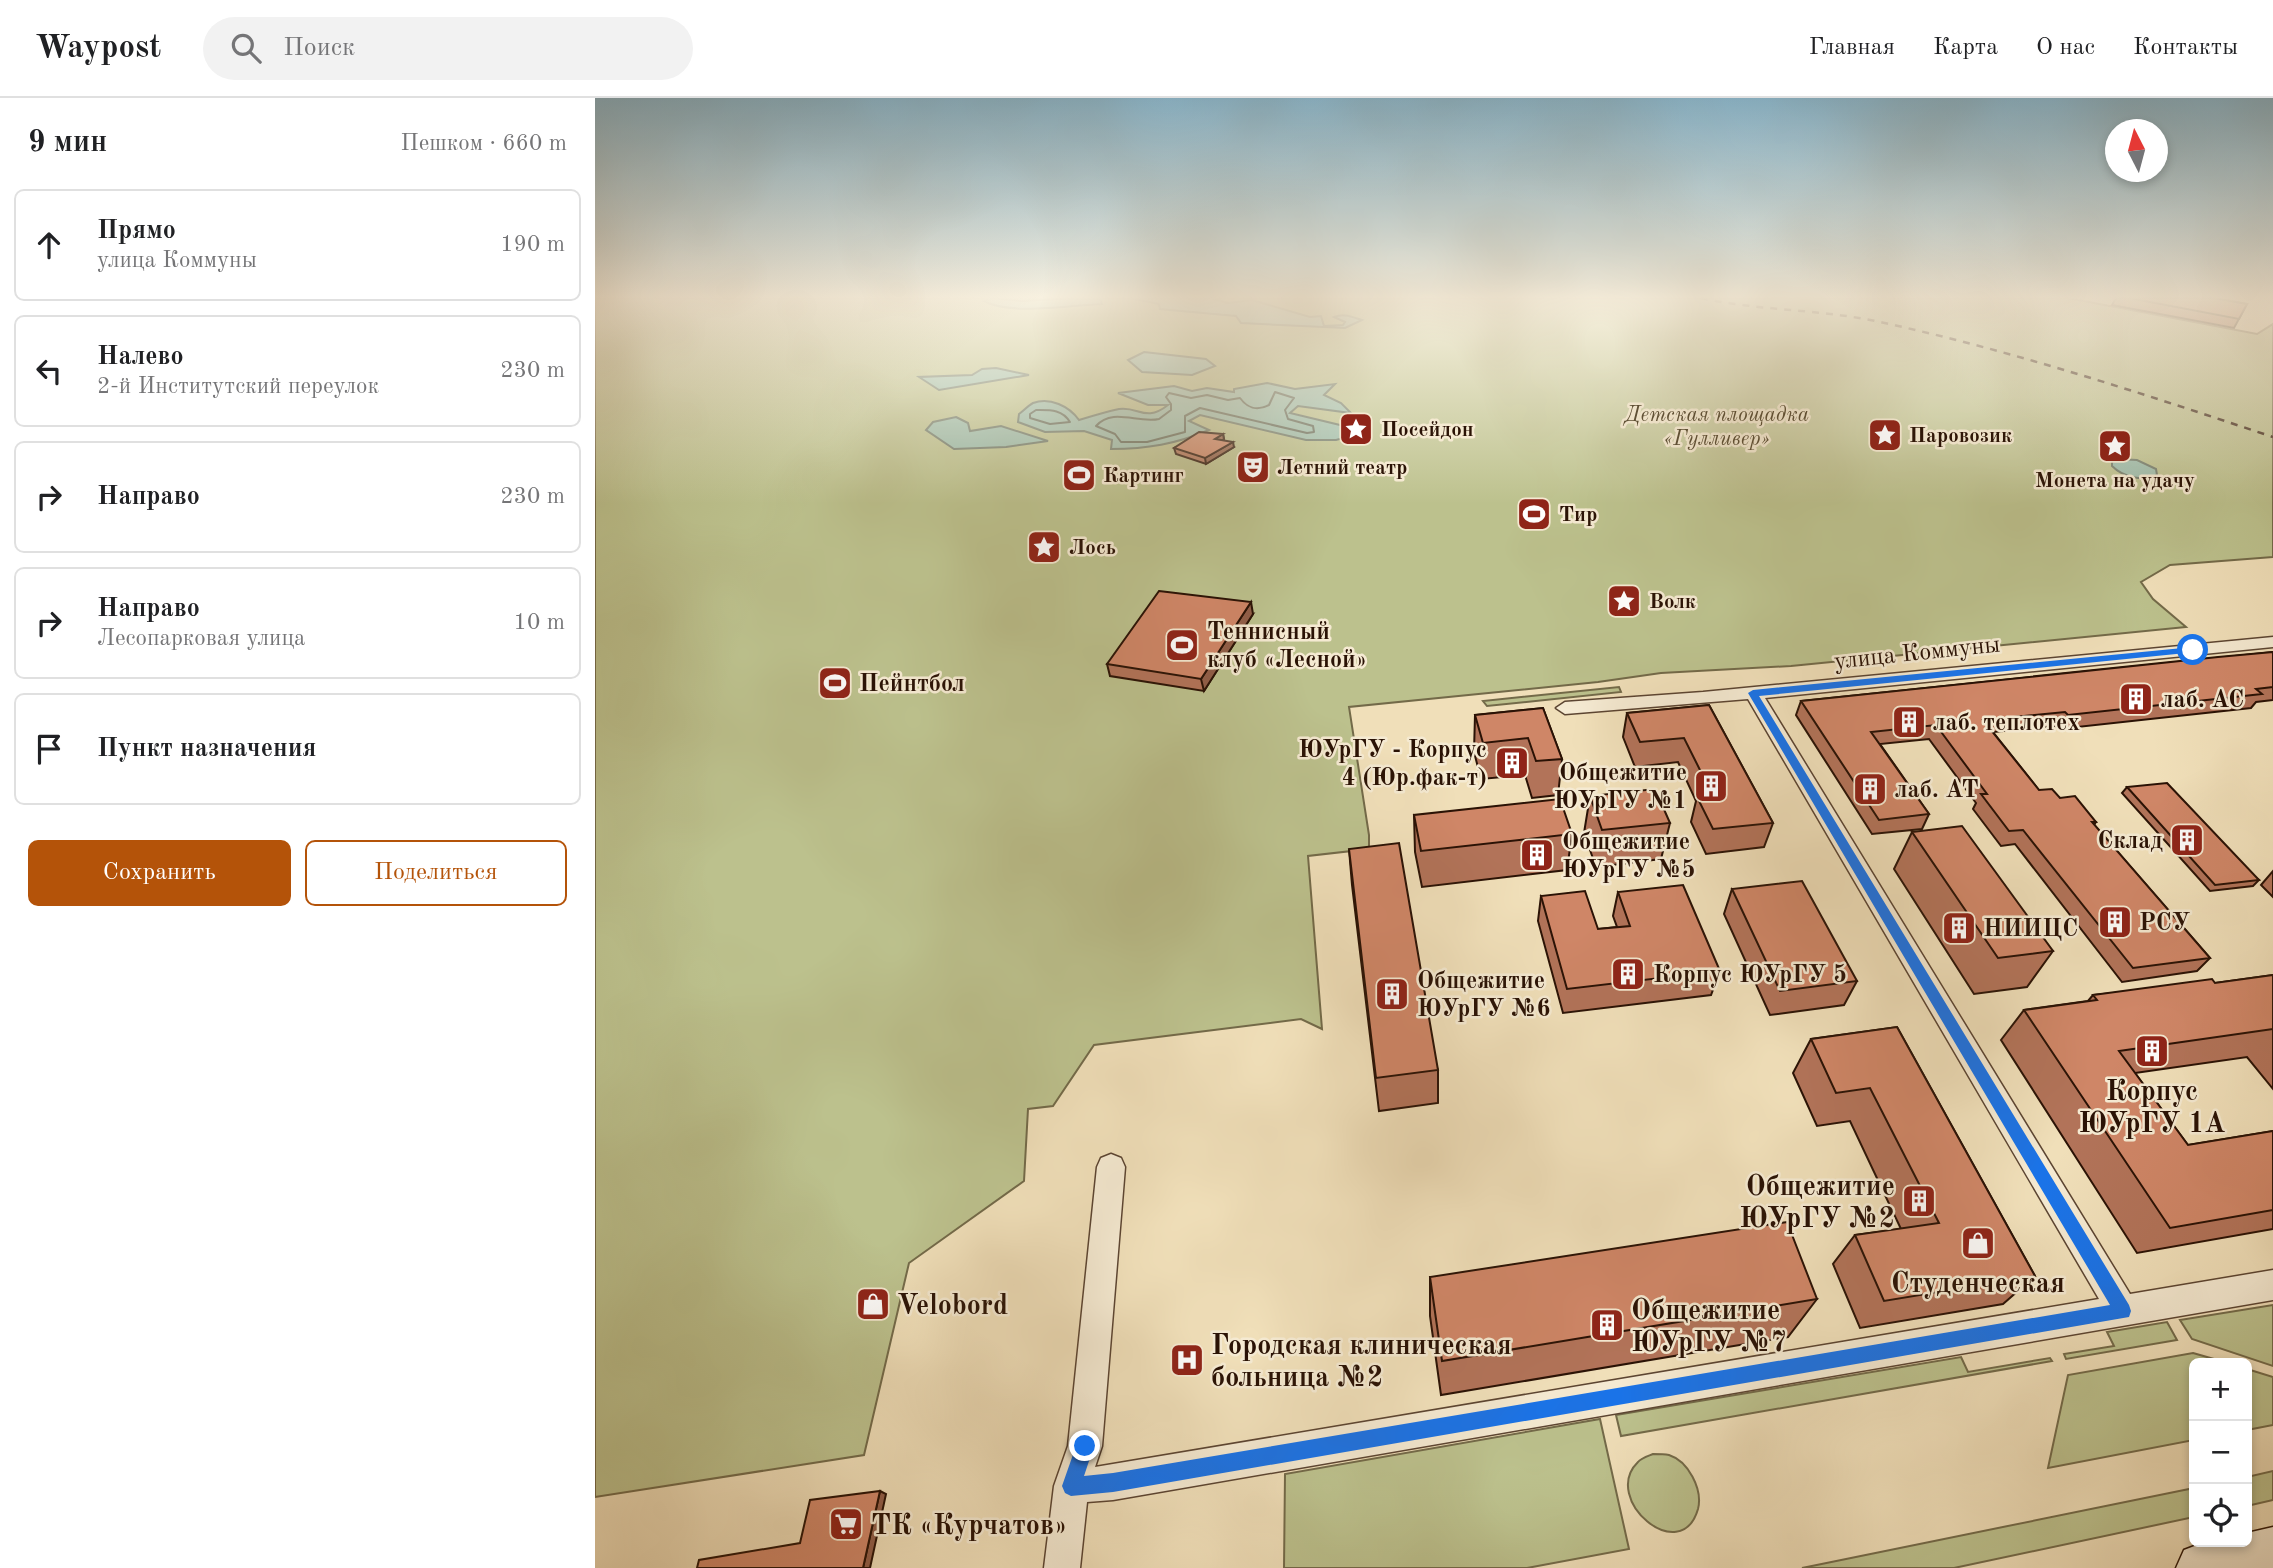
<!DOCTYPE html>
<html lang="ru">
<head>
<meta charset="utf-8">
<style>
  :root { --surface:#fff; --page:#f2f2f2; --text:#202124; --muted:#757577; --line:#e0e0e0; --accent:#b45309 }
  body { margin:0; font-family:"Old Standard TT",serif; background:var(--page); color:var(--text) }
  .controls { position:absolute; right:21px; bottom:21px; display:grid; overflow:hidden; border-radius:10px; box-shadow:0 4px 10px #0003 }
  .controls button { width:63px; height:63px; display:grid; place-items:center; padding:0; border:0; border-bottom:2px solid var(--line); background:var(--surface); color:var(--text); font:35px sans-serif }
  .compass { position:absolute; left:1510px; top:21px; width:63px; height:63px; border-radius:50%; background:var(--surface); box-shadow:0 4px 10px #0003; rotate:354deg }
  .stop { position:absolute; width:21px; height:21px; margin:-16px; border:5px solid #1a73e8; border-radius:50%; background:#fff }
  .stop.end { background:#1a73e8; border-color:#fff; box-shadow:0 2px 7px #0008 }
  .list { margin:0; padding:0; list-style:none }
  h2 { display:flex; justify-content:space-between; align-items:center; height:91px; margin:0; padding:0 28px; font-size:30px }
  h2 small { font-size:23px; font-weight:400; color:var(--muted) }
  .list li { display:grid; grid-template-columns:46px 1fr auto; gap:21px; align-items:center; box-sizing:border-box; height:112px; margin:0 14px 14px; padding:0 14px; border:2px solid var(--line); border-radius:10px }
  .list b { display:block; font-size:26px; white-space:nowrap }
  .list p { margin:0; font-size:23px; white-space:nowrap; color:var(--muted) }
  .list em { font-size:23px; font-style:normal; color:var(--muted) }
  .actions { display:flex; gap:14px; padding:21px 28px }
  .actions a { flex:1; padding:16px 0; border:2px solid var(--accent); border-radius:10px; text-align:center; font-size:24px; color:var(--accent) }
  .actions .main { background:var(--accent); color:#fff }
  .icon { flex:none; width:38px; height:38px; fill:none; stroke:currentColor; stroke-width:2; stroke-linecap:round; stroke-linejoin:round }
  .map { position:relative; flex:none; width:1678px; height:1470px; overflow:hidden }
  header { display:flex; align-items:center; gap:42px; box-sizing:border-box; height:98px; padding:0 35px; background:var(--surface); border-bottom:2px solid var(--line) }
  header strong { font-size:33px }
  nav { display:flex; gap:38px; margin-inline-start:auto; font-size:24px }
  .search { width:490px; height:63px; background:var(--page); display:flex; align-items:center; gap:18px; box-sizing:border-box; padding:0 24px; border-radius:38px; color:var(--muted); font-size:26px }
  main { display:flex }
  aside { flex:1; background:var(--surface) }
  .map>svg:first-child { display:block }
  .green { fill:#bcc18d; stroke:#736a49; stroke-width:2 }
  .water { fill:#9bbdac; stroke:#6e7969; stroke-width:2 }
  .lines { fill:none; stroke-linecap:round; stroke-linejoin:round }
  .shore { stroke:#626858; stroke-width:2 }
  .minor-casing { stroke:#5c4532; stroke-width:3 }
  .secondary-casing { stroke:#2a1205; stroke-width:3 }
  .minor { fill:#f5ead2; fill-rule:evenodd }
  .secondary { fill:#f5ead2; fill-rule:evenodd }
  .rail { stroke:#2a1205; stroke-width:2.5; stroke-dasharray:7 7; stroke-linecap:butt }
  .wall { fill:#b27359; stroke:#2a1205; stroke-width:2 }
  .shaded-wall { fill:#915e48; stroke:#2a1205; stroke-width:2 }
  .building { fill:#cf8667; stroke:#2a1205; stroke-width:2 }
  .route { fill:#1a73e8 }
  .labels { text-anchor:middle; stroke-width:5; stroke-linejoin:round; paint-order:stroke }
  .far-park-label { font-size:21px; font-style:italic; fill:#5d4f35; stroke:#f5ead2 }
  .far-poi-label { font-size:21px; font-weight:bold; fill:#2a1205; stroke:#f5ead2; text-anchor:start }
  .poi-label { font-size:24px; font-weight:bold; fill:#2a1205; stroke:#f5ead2; text-anchor:start }
  .street-label { font-size:24px; fill:#2a1205; stroke:#f5ead2 }
  .near-poi-label { font-size:28px; font-weight:bold; fill:#2a1205; stroke:#f5ead2; text-anchor:start }
</style>
</head>
<body>
<header>
<strong>Waypost</strong>
<div class="search"><svg class="icon" aria-label="search" viewBox="0 0 24 24"><circle cx="10" cy="10" r="6"/><path d="M15 15l6 6"/></svg>Поиск</div>
<nav><a>Главная</a><a>Карта</a><a>О нас</a><a>Контакты</a></nav>
</header>
<main>
<aside>
<h2>9 мин<small>Пешком · 660 m</small></h2>
<ul class="list">
<li><svg class="icon" aria-label="ahead" viewBox="0 0 24 24"><path d="M12 20V5M6 11l6-6 6 6"/></svg><div><b>Прямо</b><p>улица Коммуны</p></div><em>190 m</em></li>
<li><svg class="icon" aria-label="left" viewBox="0 0 24 24"><path d="M17 20v-9H6M10 6l-5 5 5 5"/></svg><div><b>Налево</b><p>2-й Институтский переулок</p></div><em>230 m</em></li>
<li><svg class="icon" aria-label="right" viewBox="0 0 24 24"><path d="M7 20v-9h11M14 6l5 5-5 5"/></svg><div><b>Направо</b></div><em>230 m</em></li>
<li><svg class="icon" aria-label="right" viewBox="0 0 24 24"><path d="M7 20v-9h11M14 6l5 5-5 5"/></svg><div><b>Направо</b><p>Лесопарковая улица</p></div><em>10 m</em></li>
<li><svg class="icon" aria-label="arrive" viewBox="0 0 24 24"><path d="M6 21V4h12l-3 4 3 4H6"/></svg><div><b>Пункт назначения</b></div></li>
</ul>
<div class="actions"><a class="main">Сохранить</a><a>Поделиться</a></div>
</aside>
<div class="map">
<svg width="1678" height="1470" viewBox="0 0 1678 1470">
  <rect width="100%" height="100%" fill="#f0dfb9"/>
  <filter id="stains"><feTurbulence type="fractalNoise" baseFrequency=".00286" numOctaves="4"/><feColorMatrix values="0 0 0 0 .2 0 0 0 0 .09 0 0 0 0 .02 0 0 0 .5 -.17"/></filter>
  <radialGradient id="worn" r=".72"><stop offset=".6" stop-color="#630" stop-opacity="0"/><stop offset="1" stop-color="#630" stop-opacity=".3"/></radialGradient>
  <!-- green -->
  <g class="green">
    <polygon points="0,200 1473,200 1662,236 1678,226 1678,459 1575,467 1546,484 1558,501 1591,529 1196,568 1066,575 1003,584 754,609 774,737 774,751 713,758 727,931 706,921 499,947 458,1008 433,1011 429,1083 314,1165 269,1357 0,1399"/>
    <polygon points="1024,589 1026,594 892,608 888,603"/>
    <polygon points="1678,1207 1678,1268 1597,1241 1585,1222"/>
    <polygon points="1572,1224 1582,1242 1471,1261 1469,1256 1519,1248 1512,1234"/>
    <polygon points="1598,1255 1633,1265 1599,1265 1599,1342 1453,1370 1473,1277"/>
    <polygon points="1366,1259 1373,1274 1455,1260 1457,1263 1026,1338 1021,1317"/>
    <polygon points="1652,1271 1678,1279 1678,1327 1652,1332"/>
    <polygon points="1005,1321 1034,1451 932,1470 689,1470 690,1376"/>
    <path d="M1058 1356C1063 1356 1069 1356 1074 1357 1093 1363 1108 1391 1103 1411 1086 1470 1005 1401 1043 1364 1046 1360 1053 1358 1058 1356Z"/>
    <polygon points="1678,1373 1678,1402 1652,1408 1652,1379"/>
    <polygon points="1599,1390 1599,1419 1359,1470 1207,1470"/>
  </g>
  <!-- water -->
  <g class="water">
    <path d="M396 200 505 201 507 206C474 207 417 218 389 203Z"/>
    <path d="M535 200H615L633 205 657 202 715 219 726 218 729 228 748 227 750 224 739 219C749 215 757 219 767 222L750 230 646 225 641 218 565 211 564 206Z"/>
    <polygon points="549,254 611,261 620,268 597,277 547,274 533,262"/>
    <polygon points="401,270 434,277 344,292 324,279 377,277 387,271"/>
    <path d="M672 285 700 291 740 286 729 297 746 305 756 315 703 308 695 315 745 327 755 333 756 338 741 342H711L605 317 594 323 614 332C581 346 552 351 516 351L517 342 489 333 450 334 423 324 424 316C428 313 434 307 438 305 455 299 474 308 484 322 497 318 510 314 524 311 544 308 550 325 573 307H553L523 295 579 288 597 293 612 290 639 294V291Z"/>
    <polygon points="361,319 373,325 375,333 406,328 453,343 411,349 359,351 331,332 338,324"/>
    <path d="M1522 361 1542 362 1561 371 1562 377C1548 384 1528 379 1517 368V364Z"/>
  </g>
  <g class="lines">
    <!-- shore -->
    <g class="shore">
      <polyline points="398,200 427,203 478,200"/>
      <path d="M680 294 699 300 690 312 693 321 718 328 719 334 712 335 605 310 590 318V334L552 344H526L520 336 501 328C518 309 543 326 564 321L576 312V306L571 299 574 295 596 300 612 297 633 302 645 300C653 311 662 313 674 307Z"/>
      <path d="M441 312C455 312 467 311 475 324L455 326 435 320V316Z"/>
    </g>
    <!-- minor casing -->
    <g class="minor-casing">
      <polygon id="minor" points="1678,539 1678,549 1170,600 1535,1196 1678,1172 1678,1202 518,1402 492,1404 485,1470 449,1470 459,1388 473,1348 502,1069 506,1060 516,1056 526,1060 530,1069 507,1348 500,1369 1504,1201 1153,601 970,616 961,610 970,604 1108,594"/>
    </g>
    <!-- secondary casing -->
    <g class="secondary-casing">
      <polygon id="secondary" points="1678,1429 1678,1470 1581,1470 1589,1452 1610,1444 1652,1444 1652,1435"/>
    </g>
    <!-- minor -->
    <use href="#minor" class="minor"/>
    <!-- secondary -->
    <use href="#secondary" class="secondary"/>
    <!-- rail -->
    <path class="rail" d="M1106 200C1165 213 1226 211 1285 224 1419 253 1549 296 1678 339"/>
  </g>
  <!-- wall -->
  <g class="wall">
    <polygon points="1521,200 1619,200 1652,206 1639,230 1517,207"/>
    <polygon points="628,336 629,341 627,342 639,349 611,366 581,356 579,350"/>
    <polygon points="658,516 609,593 515,578 512,566"/>
    <polygon points="1678,554 1678,602 1661,604 1656,610 1464,631 1462,628 1398,634 1444,692 1465,700 1501,724 1499,727 1615,860 1602,873 1527,884 1420,746 1406,748 1378,711 1381,705 1334,641 1285,646 1334,716 1327,731 1277,736 1201,617 1206,603"/>
    <polygon points="1114,607 1178,725 1169,749 1111,756 1096,724 1101,703 1083,664 1040,669 1028,639 1032,615"/>
    <polygon points="948,610 967,661 963,697 937,700 930,677 886,681 879,654 880,617"/>
    <polygon points="1532,689 1664,782 1658,788 1615,793 1527,695"/>
    <polygon points="995,698 1075,725 1066,761 1001,769 989,735"/>
    <polygon points="819,717 977,736 972,772 827,789 820,754"/>
    <polygon points="1317,734 1458,853 1432,889 1379,896 1299,771"/>
    <polygon points="754,751 843,972 843,1005 784,1013 757,787"/>
    <polygon points="1678,773 1678,799 1666,787"/>
    <polygon points="1137,791 1262,883 1249,907 1175,917 1129,816"/>
    <polygon points="1023,794 1125,873 1116,897 968,915 943,823 946,798 1003,831 1022,829 1018,818"/>
    <polygon points="1678,877 1678,991 1652,959 1540,975 1593,1047 1678,1033 1678,1131 1542,1155 1406,942 1429,912 1493,903 1498,897 1620,885"/>
    <polygon points="1302,929 1440,1178 1408,1206 1265,1230 1238,1166 1260,1137 1306,1131 1255,1023 1222,1028 1198,975 1216,941"/>
    <polygon points="835,1179 1222,1201 1193,1239 846,1297 835,1218"/>
  </g>
  <!-- shaded-wall -->
  <g class="shaded-wall">
    <polygon points="628,336 629,341 621,346 620,341"/>
    <polygon points="638,344 639,349 611,366 610,360"/>
    <polygon points="656,504 658,516 609,593 606,581"/>
    <polygon points="285,1393 291,1396 275,1470 268,1470"/>
  </g>
  <!-- building -->
  <g class="building">
    <polygon points="1534,200 1619,200 1652,206 1644,221"/>
    <polygon points="604,334 628,336 620,341 638,344 610,360 579,350"/>
    <polygon points="564,493 656,504 606,581 512,566"/>
    <polygon points="1678,554 1678,589 1661,591 1667,596 1473,617 1470,614 1388,622 1444,692 1457,691 1465,700 1480,698 1501,724 1497,724 1615,860 1538,870 1428,732 1414,733 1386,696 1392,696 1341,627 1276,634 1334,716 1284,722 1206,603 1623,559"/>
    <polygon points="1114,607 1178,725 1118,731 1102,699 1118,698 1089,640 1045,644 1032,615"/>
    <polygon points="948,610 967,661 941,663 933,640 888,645 880,617"/>
    <polygon points="1572,685 1664,782 1620,787 1532,689"/>
    <polygon points="1060,691 1075,725 1007,732 995,698"/>
    <polygon points="965,701 977,736 826,753 819,717"/>
    <polygon points="1367,728 1458,853 1403,860 1317,734"/>
    <polygon points="804,745 843,972 781,980 754,751"/>
    <polygon points="1207,783 1262,883 1185,893 1137,791"/>
    <polygon points="1088,787 1125,873 972,891 946,798 990,793 1003,831 1035,828 1023,794"/>
    <polygon points="1678,877 1678,931 1524,953 1593,1047 1678,1033 1678,1112 1575,1130 1429,912 1502,902 1498,897 1617,881 1620,885"/>
    <polygon points="1302,929 1440,1178 1289,1203 1260,1137 1344,1125 1275,990 1241,995 1216,941"/>
    <polygon points="1192,1124 1222,1201 847,1263 835,1179"/>
    <polygon points="285,1393 268,1470 102,1470 104,1462 205,1445 215,1402"/>
  </g>
  <!-- sky -->
  <linearGradient id="sky" x2="0" y2="1"><stop stop-color="#89b8d0"/><stop offset="0.49" stop-color="#f8f1e0"/><stop offset="1" stop-color="#f8f1e0" stop-opacity="0"/></linearGradient>
  <rect width="1678" height="406" fill="url(#sky)"/>
  <!-- route -->
  <polygon class="route" points="1598,549 1601,550 1601,554 1164,598 1534,1207 1536,1213 1534,1219 518,1394 476,1398 470,1395 467,1388 481,1348 484,1342 490,1339 496,1342 499,1348 489,1378 518,1375 1515,1207 1153,595 1158,592"/>
  <!-- icons -->
  <defs>
    <g id="sight-square" transform="scale(1.75)"><rect x="-9" y="-9" width="18" height="18" rx="4" fill="#8f2418" stroke="#f5ead2"/><path d="M0-6L1.8-2.2L6-1.7L2.9 1.2L3.7 5.4L0 3.3L-3.7 5.4L-2.9 1.2L-6-1.7L-1.8-2.2Z" fill="#fff"/></g>
    <g id="theatre-square" transform="scale(1.75)"><rect x="-9" y="-9" width="18" height="18" rx="4" fill="#8f2418" stroke="#f5ead2"/><path d="M-5-5.5Q0-4 5-5.5V0Q5 5 0 6Q-5 5-5 0ZM-3.3-2.5H-1v1.5H-3.3ZM1-2.5H3.3v1.5H1ZM-2.8 1Q0 5.5 2.8 1Z" fill="#fff"/></g>
    <g id="stadium-square" transform="scale(1.75)"><rect x="-9" y="-9" width="18" height="18" rx="4" fill="#8f2418" stroke="#f5ead2"/><path d="M0-5a6.5 5 0 1 0 0 10a6.5 5 0 1 0 0-10ZM-3.5-1.8h7v3.6h-7Z" fill="#fff"/></g>
    <g id="building-square" transform="scale(1.75)"><rect x="-9" y="-9" width="18" height="18" rx="4" fill="#8f2418" stroke="#f5ead2"/><path d="M-4-6H4V6H1V3H-1V6H-4ZM-2.5-4.3h1.7v1.8h-1.7ZM.8-4.3h1.7v1.8H.8ZM-2.5-1h1.7V.8h-1.7ZM.8-1h1.7V.8H.8Z" fill="#fff"/></g>
    <g id="shop-square" transform="scale(1.75)"><rect x="-9" y="-9" width="18" height="18" rx="4" fill="#8f2418" stroke="#f5ead2"/><path d="M-5-2.5h2.3a2.7 3.5 0 0 1 5.4 0H5L5.5 6h-11ZM-1.5-2.5h3a1.5 2.3 0 0 0-3 0Z" fill="#fff"/></g>
    <g id="hospital-square" transform="scale(1.75)"><rect x="-9" y="-9" width="18" height="18" rx="4" fill="#8f2418" stroke="#f5ead2"/><path d="M-5-5h3v3.5h4V-5h3V5h-3V1.5h-4V5h-3Z" fill="#fff"/></g>
    <g id="supermarket-square" transform="scale(1.75)"><rect x="-9" y="-9" width="18" height="18" rx="4" fill="#8f2418" stroke="#f5ead2"/><path d="M-6-5.5h2.5l.6 2H6L4.5 2H-2.5L-4.4-4H-6ZM-1.5 3.2a1.3 1.3 0 1 0 .1 0ZM3 3.2a1.3 1.3 0 1 0 .1 0Z" fill="#fff"/></g>
  </defs>
  <g fill-rule="evenodd">
    <use href="#sight-square" x="761" y="331"/>
    <use href="#sight-square" x="1290" y="337"/>
    <use href="#sight-square" x="1520" y="348"/>
    <use href="#theatre-square" x="658" y="369"/>
    <use href="#stadium-square" x="484" y="377"/>
    <use href="#stadium-square" x="939" y="416"/>
    <use href="#sight-square" x="449" y="449"/>
    <use href="#sight-square" x="1029" y="503"/>
    <use href="#stadium-square" x="587" y="547"/>
    <use href="#stadium-square" x="240" y="585"/>
    <use href="#building-square" x="1541" y="601"/>
    <use href="#building-square" x="1314" y="624"/>
    <use href="#building-square" x="917" y="665"/>
    <use href="#building-square" x="1116" y="688"/>
    <use href="#building-square" x="1275" y="691"/>
    <use href="#building-square" x="1592" y="742"/>
    <use href="#building-square" x="942" y="757"/>
    <use href="#building-square" x="1520" y="824"/>
    <use href="#building-square" x="1364" y="830"/>
    <use href="#building-square" x="1033" y="876"/>
    <use href="#building-square" x="797" y="896"/>
    <use href="#building-square" x="1557" y="953"/>
    <use href="#building-square" x="1324" y="1103"/>
    <use href="#shop-square" x="1383" y="1145"/>
    <use href="#shop-square" x="278" y="1206"/>
    <use href="#building-square" x="1012" y="1227"/>
    <use href="#hospital-square" x="592" y="1262"/>
    <use href="#supermarket-square" x="251" y="1426"/>
  </g>
  <g class="labels">
    <!-- far-park labels -->
    <g class="far-park-label">
      <text x="1122" y="323">Детская площадка<tspan x="1122" dy="24">«Гулливер»</tspan></text>
    </g>
    <!-- far-poi labels -->
    <g class="far-poi-label">
      <text x="786" y="338">Посейдон</text>
      <text x="1314" y="344">Паровозик</text>
      <text x="682" y="376">Летний театр</text>
      <text x="508" y="384">Картинг</text>
      <text x="1520" y="389" text-anchor="middle">Монета на удачу</text>
      <text x="964" y="423">Тир</text>
      <text x="474" y="456">Лось</text>
      <text x="1054" y="510">Волк</text>
    </g>
    <!-- poi labels -->
    <g class="poi-label">
      <text x="612" y="541">Теннисный<tspan x="612" dy="28">клуб «Лесной»</tspan></text>
      <text x="264" y="593">Пейнтбол</text>
      <text x="1566" y="609">лаб. АС</text>
      <text x="1338" y="632">лаб. теплотех</text>
      <text x="892" y="659" text-anchor="end">ЮУрГУ - Корпус<tspan x="892" dy="28">4 (Юр.фак-т)</tspan></text>
      <text x="1092" y="682" text-anchor="end">Общежитие<tspan x="1092" dy="28">ЮУрГУ №1</tspan></text>
      <text x="1300" y="699">лаб. АТ</text>
      <text x="1568" y="750" text-anchor="end">Склад</text>
      <text x="967" y="751">Общежитие<tspan x="967" dy="28">ЮУрГУ №5</tspan></text>
      <text x="1544" y="832">РСУ</text>
      <text x="1388" y="838">НИИЦС</text>
      <text x="1058" y="884">Корпус ЮУрГУ 5</text>
      <text x="822" y="890">Общежитие<tspan x="822" dy="28">ЮУрГУ №6</tspan></text>
    </g>
    <!-- street labels -->
    <g class="street-label">
      <text transform="translate(1322 554) rotate(-6)" y="8">улица Коммуны</text>
    </g>
    <!-- near-poi labels -->
    <g class="near-poi-label">
      <text x="1557" y="1002" text-anchor="middle">Корпус<tspan x="1557" dy="32">ЮУрГУ 1А</tspan></text>
      <text x="1300" y="1097" text-anchor="end">Общежитие<tspan x="1300" dy="32">ЮУрГУ №2</tspan></text>
      <text x="1383" y="1194" text-anchor="middle">Студенческая</text>
      <text x="302" y="1216">Velobord</text>
      <text x="1036" y="1221">Общежитие<tspan x="1036" dy="32">ЮУрГУ №7</tspan></text>
      <text x="616" y="1256">Городская клиническая<tspan x="616" dy="32">больница №2</tspan></text>
      <text x="276" y="1436">ТК «Курчатов»</text>
    </g>
  </g>
  <rect width="100%" height="100%" filter="url(#stains)"/>
  <rect width="100%" height="100%" fill="url(#worn)"/>
</svg>
<div class="controls">
<button>+</button>
<button>−</button>
<button><svg class="icon" aria-label="locate" viewBox="0 0 24 24"><circle cx="12" cy="12" r="6"/><path d="M12 2v4M12 18v4M2 12h4M18 12h4"/></svg></button>
</div>
<svg class="compass" viewBox="-18 -18 36 36"><path d="M0-13l5 13h-10z" fill="#e53935"/><path d="M0 13l5-13h-10z" fill="#757577"/></svg>
<div class="stop" style="left:1598px;top:552px"></div>
<div class="stop end" style="left:490px;top:1348px"></div>
</div>
</main>
</body>
</html>
